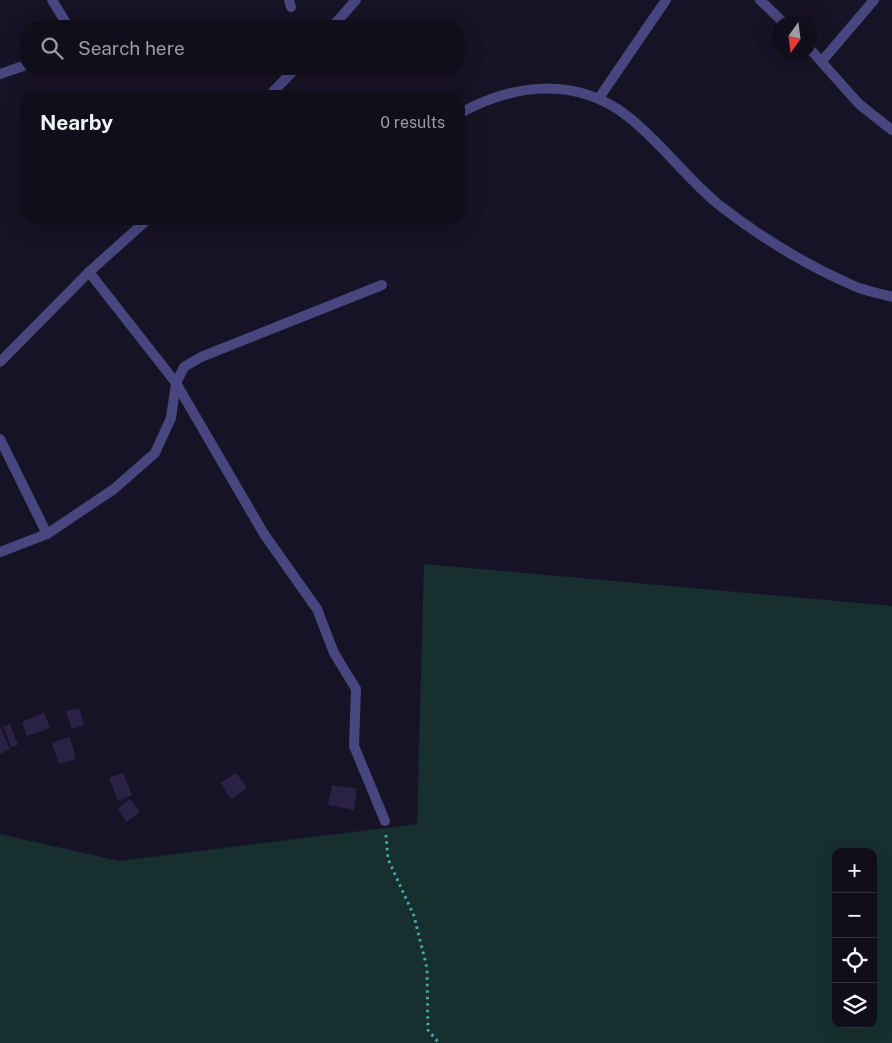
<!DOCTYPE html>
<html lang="en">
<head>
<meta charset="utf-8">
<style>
  :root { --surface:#110e1c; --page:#1e1c29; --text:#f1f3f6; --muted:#9c9ca3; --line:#302e3b }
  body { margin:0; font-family:"Public Sans",sans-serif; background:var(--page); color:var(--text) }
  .controls { position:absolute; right:15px; bottom:15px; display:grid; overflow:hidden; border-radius:10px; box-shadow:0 5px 20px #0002 }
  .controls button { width:45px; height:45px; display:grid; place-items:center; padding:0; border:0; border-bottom:1px solid var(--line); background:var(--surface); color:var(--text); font:25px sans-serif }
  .compass { position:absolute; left:772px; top:15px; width:45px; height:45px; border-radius:50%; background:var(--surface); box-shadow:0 5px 20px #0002; rotate:194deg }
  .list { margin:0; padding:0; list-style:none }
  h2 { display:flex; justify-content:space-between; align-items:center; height:65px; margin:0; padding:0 20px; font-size:21px }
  h2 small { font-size:16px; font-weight:400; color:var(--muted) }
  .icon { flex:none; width:28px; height:28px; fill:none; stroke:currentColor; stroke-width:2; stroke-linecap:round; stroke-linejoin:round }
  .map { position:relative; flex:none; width:892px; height:1043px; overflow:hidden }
  .search { position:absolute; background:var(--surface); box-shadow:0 5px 20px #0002; left:20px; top:20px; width:445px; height:55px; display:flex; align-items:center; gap:12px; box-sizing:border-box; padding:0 18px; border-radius:20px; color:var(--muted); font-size:19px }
  .panel { position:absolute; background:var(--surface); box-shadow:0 5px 20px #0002; left:20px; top:90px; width:445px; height:135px; border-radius:20px }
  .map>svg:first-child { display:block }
  .green { fill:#172f2f; fill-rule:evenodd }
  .building { fill:#2a2245 }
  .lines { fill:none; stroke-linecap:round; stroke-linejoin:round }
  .path { stroke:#41aaa8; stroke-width:3; stroke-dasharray:2.5 4; stroke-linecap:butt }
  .street { stroke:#49457f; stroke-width:10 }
</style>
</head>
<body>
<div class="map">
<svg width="892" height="1043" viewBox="0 0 892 1043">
  <rect width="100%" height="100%" fill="#171326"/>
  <!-- green -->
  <path class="green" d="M424 564 892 606V1043H0V834L119 861 417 824ZM836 852H873V1024H836Z"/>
  <!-- building -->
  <g class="building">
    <polygon points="79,708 84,725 72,729 66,711"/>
    <polygon points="44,713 50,728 27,736 22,722"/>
    <polygon points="10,724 18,745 11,747 3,727"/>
    <polygon points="0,726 10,749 0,754"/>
    <polygon points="70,737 76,759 59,764 52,743"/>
    <polygon points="123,773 132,795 118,801 109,778"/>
    <polygon points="236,773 247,788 231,799 220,783"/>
    <polygon points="332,785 357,789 354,810 328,805"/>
    <polygon points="130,799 140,812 127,822 117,809"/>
  </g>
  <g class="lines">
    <!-- path -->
    <polyline class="path" points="386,835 388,859 414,916 427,968 428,1030 439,1043"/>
    <!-- street -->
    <g class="street">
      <polyline points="52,0 68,26"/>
      <polyline points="289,0 291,7"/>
      <polyline points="760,0 783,22"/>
      <polyline points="333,26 356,0"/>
      <polyline points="810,49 859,104 892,130"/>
      <polyline points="822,61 874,0"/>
      <polyline points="0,74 26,65"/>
      <polyline points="269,96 295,69"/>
      <polyline points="599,98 666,0"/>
      <path d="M459 114C512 84 574 76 626 115 660 141 686 178 719 205 759 236 806 265 852 285 864 291 879 293 892 297"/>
      <polyline points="89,272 176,383 264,534 317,609 334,653 356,689 354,746 385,821"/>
      <polyline points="0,362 89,272 148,219"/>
      <polyline points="0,439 47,534"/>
      <polyline points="0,552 47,534 114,489 155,453 171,418 176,383 184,367 201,357 382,285"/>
    </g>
  </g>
</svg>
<div class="controls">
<button>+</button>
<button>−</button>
<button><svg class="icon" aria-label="locate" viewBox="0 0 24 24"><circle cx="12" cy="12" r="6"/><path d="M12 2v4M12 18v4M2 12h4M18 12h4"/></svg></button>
<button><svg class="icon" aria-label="layers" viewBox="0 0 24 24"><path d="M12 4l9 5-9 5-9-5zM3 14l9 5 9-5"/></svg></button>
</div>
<svg class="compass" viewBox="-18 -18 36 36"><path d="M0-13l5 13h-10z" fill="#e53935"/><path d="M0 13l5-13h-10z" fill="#9c9ca3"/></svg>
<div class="search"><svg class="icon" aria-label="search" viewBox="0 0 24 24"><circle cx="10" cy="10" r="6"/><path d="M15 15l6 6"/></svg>Search here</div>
<section class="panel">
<h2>Nearby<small>0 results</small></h2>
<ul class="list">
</ul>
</section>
</div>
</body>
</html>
